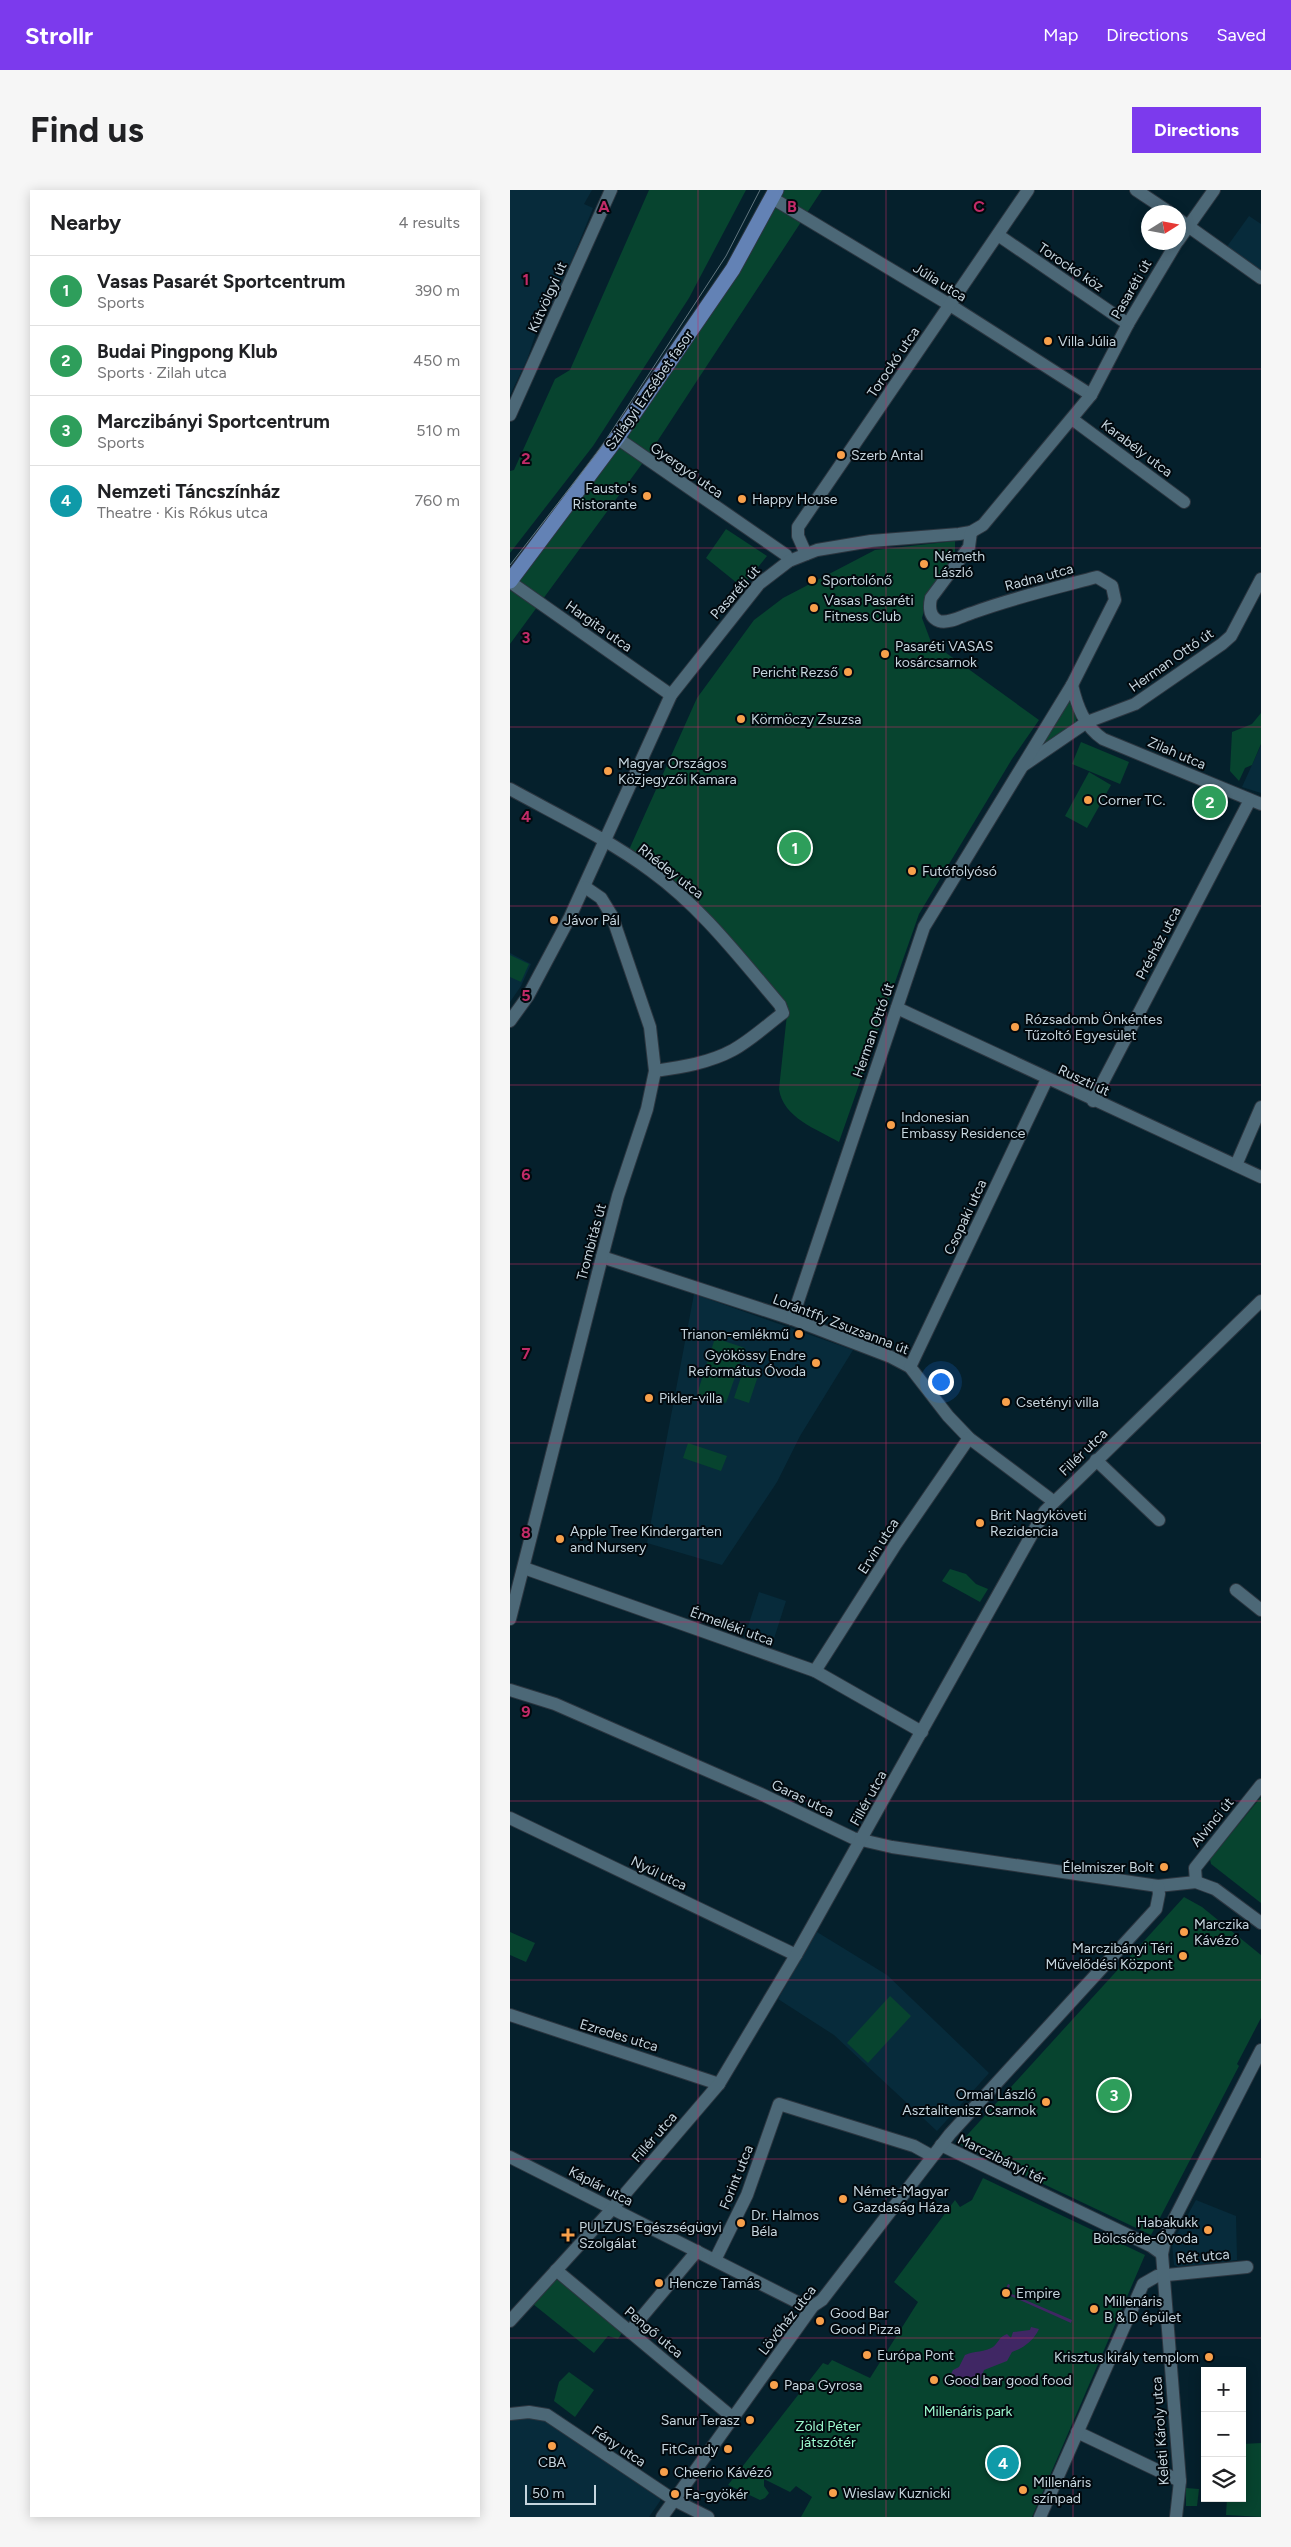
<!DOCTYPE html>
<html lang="en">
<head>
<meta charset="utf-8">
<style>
  :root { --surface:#fff; --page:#f6f6f6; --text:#202124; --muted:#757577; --line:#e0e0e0; --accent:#7c3aed }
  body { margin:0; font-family:Figtree,sans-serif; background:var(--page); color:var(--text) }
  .controls { position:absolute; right:15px; bottom:15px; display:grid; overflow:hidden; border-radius:0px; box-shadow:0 2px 12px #0003 }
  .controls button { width:45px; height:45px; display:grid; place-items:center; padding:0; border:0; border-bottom:1px solid var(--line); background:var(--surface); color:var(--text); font:25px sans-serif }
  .compass { position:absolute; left:631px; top:15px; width:45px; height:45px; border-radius:50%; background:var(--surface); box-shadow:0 2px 12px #0003; rotate:79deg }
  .scale { position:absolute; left:15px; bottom:12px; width:71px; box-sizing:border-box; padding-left:5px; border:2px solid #c6d5de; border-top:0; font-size:14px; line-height:18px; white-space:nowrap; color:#c6d5de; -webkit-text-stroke:4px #02090e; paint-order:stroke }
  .you { position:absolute; left:430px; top:1191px; width:18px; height:18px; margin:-12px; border:4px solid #fff; border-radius:50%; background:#1a73e8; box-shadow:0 0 0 8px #1a73e833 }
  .badge { display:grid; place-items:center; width:32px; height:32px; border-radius:50%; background:var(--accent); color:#fff; font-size:16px; font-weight:700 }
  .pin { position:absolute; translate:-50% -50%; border:2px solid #fff; box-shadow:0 1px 5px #0006 }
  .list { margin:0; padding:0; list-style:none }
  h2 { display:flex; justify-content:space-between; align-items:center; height:65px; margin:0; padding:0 20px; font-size:21px }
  h2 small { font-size:16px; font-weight:400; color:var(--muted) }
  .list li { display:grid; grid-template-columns:32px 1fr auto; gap:15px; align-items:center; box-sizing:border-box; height:70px; padding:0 20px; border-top:1px solid var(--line) }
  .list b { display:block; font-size:19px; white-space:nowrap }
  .list p { margin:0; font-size:16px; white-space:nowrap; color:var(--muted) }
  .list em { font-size:16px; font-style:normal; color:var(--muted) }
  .icon { flex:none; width:28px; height:28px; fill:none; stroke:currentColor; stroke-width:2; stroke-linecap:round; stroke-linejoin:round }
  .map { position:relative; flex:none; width:751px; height:2327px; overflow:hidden; border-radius:0px }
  header { display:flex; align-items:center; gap:30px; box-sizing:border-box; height:70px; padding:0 25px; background:var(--accent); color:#fff }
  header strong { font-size:24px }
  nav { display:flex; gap:28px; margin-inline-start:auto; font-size:18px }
  .intro { display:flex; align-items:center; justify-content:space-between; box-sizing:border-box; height:120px; padding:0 30px }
  h1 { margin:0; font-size:35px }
  .button { padding:12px 22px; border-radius:0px; background:var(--accent); color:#fff; font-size:18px; font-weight:700 }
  main { display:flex; gap:30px; padding:0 30px }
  aside { flex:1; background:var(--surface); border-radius:0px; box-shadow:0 2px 12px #0003 }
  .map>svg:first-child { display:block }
  .built { fill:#072b3b }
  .green { fill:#07442f }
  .water { fill:#402764 }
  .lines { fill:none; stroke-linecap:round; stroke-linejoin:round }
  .minor-casing { stroke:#2c3640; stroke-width:14 }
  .major-casing { stroke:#2c3640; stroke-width:17 }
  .minor { stroke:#4c6877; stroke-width:12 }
  .major { stroke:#6382b5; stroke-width:15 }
  .tram { stroke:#60757f; stroke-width:1 }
  .grid { fill:none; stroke:#c22b68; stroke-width:1; stroke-opacity:0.55 }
  .poi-dot { fill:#f8a04b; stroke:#02090e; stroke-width:2 }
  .labels { text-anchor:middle; stroke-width:4; stroke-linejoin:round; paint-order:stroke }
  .street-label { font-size:14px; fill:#c6d5de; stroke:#02090e }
  .poi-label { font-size:14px; fill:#c6d5de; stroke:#02090e; text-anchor:start }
  .park-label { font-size:14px; fill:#9efbd0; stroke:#02090e }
  .grid-label { font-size:16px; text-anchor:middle; font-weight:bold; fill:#c22b68; stroke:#02090e; stroke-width:4; stroke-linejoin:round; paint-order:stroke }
</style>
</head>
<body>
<header>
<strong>Strollr</strong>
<nav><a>Map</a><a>Directions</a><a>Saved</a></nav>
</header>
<div class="intro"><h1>Find us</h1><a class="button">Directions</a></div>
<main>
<aside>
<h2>Nearby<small>4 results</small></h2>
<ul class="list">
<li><span class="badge" style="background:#2e9e5b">1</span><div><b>Vasas Pasarét Sportcentrum</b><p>Sports</p></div><em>390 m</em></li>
<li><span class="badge" style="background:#2e9e5b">2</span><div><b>Budai Pingpong Klub</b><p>Sports · Zilah utca</p></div><em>450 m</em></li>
<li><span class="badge" style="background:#2e9e5b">3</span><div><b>Marczibányi Sportcentrum</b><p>Sports</p></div><em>510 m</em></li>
<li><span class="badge" style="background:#0f9aa8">4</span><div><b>Nemzeti Táncszínház</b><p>Theatre · Kis Rókus utca</p></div><em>760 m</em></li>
</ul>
</aside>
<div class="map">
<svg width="751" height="2327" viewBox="0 0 751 2327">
  <rect width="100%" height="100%" fill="#05202c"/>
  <!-- built -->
  <g class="built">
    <polygon points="0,0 82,0 74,14 83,18 45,112 32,124 17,170 0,205"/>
    <polygon points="739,26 751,34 751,84 716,58"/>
    <polygon points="751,555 751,603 732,597"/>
    <polygon points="0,763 21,774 11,796 0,812"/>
    <polygon points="184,1104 343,1160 290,1246 267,1292 212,1375 137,1353"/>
    <polygon points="249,1402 276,1411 261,1458 234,1449"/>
    <polygon points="307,1742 377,1785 479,1883 427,1941 324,1845 268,1809"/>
    <polygon points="686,2010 726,2026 727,2070 668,2077 664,2075 662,2053"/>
    <polygon points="30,2217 44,2221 152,2297 150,2311 139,2327 0,2327 0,2220"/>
  </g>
  <!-- green -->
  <g class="green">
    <polygon points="139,0 236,0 179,108 83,256 0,363 0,281 4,280 45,189 60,180"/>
    <polygon points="269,0 312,0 137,267 0,454 0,401 107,258"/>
    <polygon points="216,339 257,366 232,397 196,368"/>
    <path d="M445 351V365L418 406 412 428 421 452 529 530 502 569 409 724 329 952C307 939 273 928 269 899L277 824 227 757 118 662 187 508 244 430 273 408 365 360Z"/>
    <polygon points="561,504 567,534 524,562"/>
    <polygon points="751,523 751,554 742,575 735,578 729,591 720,581 722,542 742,534"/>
    <polygon points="571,552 619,572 610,594 562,574"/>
    <polygon points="579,582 601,595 577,638 555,626"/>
    <polygon points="0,765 19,774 11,792 0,787"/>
    <polygon points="205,1148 235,1158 216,1213 187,1204"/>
    <polygon points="235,1175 250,1180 239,1213 224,1208"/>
    <polygon points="178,1253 217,1266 211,1281 173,1268"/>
    <polygon points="440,1379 456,1384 466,1394 478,1399 470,1412 432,1391"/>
    <polygon points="751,1607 751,1713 701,1674 700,1669"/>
    <polygon points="674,1707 692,1717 751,1765 751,1828 727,1874 729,1876 641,2045 449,1954"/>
    <polygon points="0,1742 25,1753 16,1772 0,1765"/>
    <polygon points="380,1806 401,1826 358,1873 337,1853"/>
    <polygon points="473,1988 635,2065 522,2327 291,2327 302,2307 286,2296 280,2302 254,2289 254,2296 259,2303 255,2308 250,2310 218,2295 313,2173 318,2175 322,2170 360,2188 408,2112 384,2092 445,2010 450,2017 462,2010"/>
    <polygon points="47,2088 112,2143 108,2149 98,2146 84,2163 23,2114"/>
    <polygon points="59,2182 84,2200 65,2227 44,2211 49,2192"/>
    <polygon points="751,2253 751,2327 716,2325 717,2308 732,2308 732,2254"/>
    <polygon points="676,2298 689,2299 687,2316 676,2316"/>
  </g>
  <!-- water -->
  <g class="water">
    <polygon points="498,2094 500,2095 497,2102 562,2130 561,2133 494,2103"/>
    <path d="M521 2137 529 2139C524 2150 514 2158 502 2162L497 2171 474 2180 468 2197 464 2198 439 2188 443 2180 449 2177 455 2165C463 2161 476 2162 483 2157 489 2152 489 2147 497 2144L501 2148 503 2142 520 2140Z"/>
  </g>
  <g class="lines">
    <!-- minor casing -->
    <g class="minor-casing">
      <g id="minor">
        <polyline points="626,0 659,22"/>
        <polyline points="262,8 440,115 581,205"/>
        <polyline points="668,29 751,88"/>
        <polyline points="488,45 618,134"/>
        <polyline points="668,51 704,0"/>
        <polyline points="0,225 101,0"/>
        <polyline points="562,229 674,312"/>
        <polyline points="107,248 276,365 279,371"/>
        <polyline points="296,364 288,346 288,337 518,0"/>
        <polyline points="0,392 161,505"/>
        <path d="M562 495C567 516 574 536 593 549L751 614"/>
        <polyline points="514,575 577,532 625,514 712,454 721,446 751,389"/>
        <path d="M0 599C47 625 98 649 141 681 192 718 229 767 270 815L273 823C257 835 241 850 223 860 199 873 172 877 145 881"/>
        <polyline points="387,818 751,987"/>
        <polyline points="0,831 18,806 60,727 161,505 249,394 279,371 307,360 361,351 449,344 461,342 473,335 581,205 618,134 667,52"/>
        <polyline points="583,911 740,610"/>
        <polyline points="726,975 751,917"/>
        <polyline points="92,1067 282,1129 381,1167 400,1177 438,1226 459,1248 543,1311"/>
        <path d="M282 1129 414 737 562 495 605 410 602 396 587 387C545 398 502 408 462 423 452 426 439 434 429 431 419 427 419 417 421 408L459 357 461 342"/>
        <polyline points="400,1177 537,889"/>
        <polyline points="586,1270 649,1330"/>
        <polyline points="14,1378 305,1481 412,1542"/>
        <polyline points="726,1400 751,1420"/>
        <polyline points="0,1429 92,1067 108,1006 137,919 145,881 140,837 102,726 91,708 75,697"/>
        <polyline points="305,1481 386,1354 459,1248"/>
        <polyline points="0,1500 45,1514 251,1604 343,1648 382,1657 648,1696 686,1692 705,1699 751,1733"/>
        <polyline points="0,1628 286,1765"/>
        <polyline points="686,1692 685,1678 751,1595"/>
        <polyline points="0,1825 209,1894"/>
        <polyline points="431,1955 641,2056 652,2064"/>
        <polyline points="0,1967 291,2114 303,2116"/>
        <polyline points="205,2070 237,2005 269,1914 404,1956 422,1966"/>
        <polyline points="46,2080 222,2227"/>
        <polyline points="0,2131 102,2019 209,1894 286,1765 535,1321 751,1111"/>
        <polyline points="120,2141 187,2061"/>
        <polyline points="0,2224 19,2222 37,2225 164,2310 198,2327"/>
        <polyline points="567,2242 670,2291"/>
        <polyline points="152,2327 303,2116 312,2110 440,1944 646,1719 649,1704 648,1696"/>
        <polyline points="530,2327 633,2094 647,2086 737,2077"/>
        <polyline points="666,2327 670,2291 652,2064 656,2045 751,1860"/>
      </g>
    </g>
    <!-- major casing -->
    <g class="major-casing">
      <polyline id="major" points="0,391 107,248 223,79 266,0"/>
    </g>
    <!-- minor -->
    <use href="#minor" class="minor"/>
    <!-- major -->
    <use href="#major" class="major"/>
    <!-- tram -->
    <polyline class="tram" points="0,375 90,259 216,66 250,0"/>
  </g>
  <!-- grid -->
  <path class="grid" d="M188 0V2327M376 0V2327M563 0V2327M0 179H751M0 358H751M0 537H751M0 716H751M0 895H751M0 1074H751M0 1253H751M0 1432H751M0 1611H751M0 1790H751M0 1969H751M0 2148H751"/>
  <!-- markers -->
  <g class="poi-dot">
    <circle cx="538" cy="151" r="5"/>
    <circle cx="331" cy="265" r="5"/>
    <circle cx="137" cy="306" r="5"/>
    <circle cx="232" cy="309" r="5"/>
    <circle cx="414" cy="374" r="5"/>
    <circle cx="302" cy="390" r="5"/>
    <circle cx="304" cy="418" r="5"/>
    <circle cx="375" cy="464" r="5"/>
    <circle cx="338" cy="482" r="5"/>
    <circle cx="231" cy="529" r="5"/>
    <circle cx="98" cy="581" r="5"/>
    <circle cx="578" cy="610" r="5"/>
    <circle cx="402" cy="681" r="5"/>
    <circle cx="44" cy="730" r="5"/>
    <circle cx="505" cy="837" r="5"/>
    <circle cx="381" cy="935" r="5"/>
    <circle cx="289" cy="1144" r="5"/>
    <circle cx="306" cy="1173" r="5"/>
    <circle cx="139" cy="1208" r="5"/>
    <circle cx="496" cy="1212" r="5"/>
    <circle cx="470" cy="1333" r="5"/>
    <circle cx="50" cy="1349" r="5"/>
    <circle cx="654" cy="1677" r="5"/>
    <circle cx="674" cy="1742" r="5"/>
    <circle cx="673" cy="1766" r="5"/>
    <circle cx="536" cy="1912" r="5"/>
    <circle cx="333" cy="2009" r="5"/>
    <circle cx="231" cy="2033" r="5"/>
    <circle cx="698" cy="2040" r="5"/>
    <path d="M55.5 2037.5h5v5h5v5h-5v5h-5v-5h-5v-5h5z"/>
    <circle cx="149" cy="2093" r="5"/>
    <circle cx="496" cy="2103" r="5"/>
    <circle cx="584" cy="2119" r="5"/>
    <circle cx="310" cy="2131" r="5"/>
    <circle cx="357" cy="2165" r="5"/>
    <circle cx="699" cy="2167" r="5"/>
    <circle cx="424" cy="2190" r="5"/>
    <circle cx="264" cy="2195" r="5"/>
    <circle cx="240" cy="2230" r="5"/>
    <circle cx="42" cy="2256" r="5"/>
    <circle cx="218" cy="2259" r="5"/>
    <circle cx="154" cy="2282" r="5"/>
    <circle cx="513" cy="2300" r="5"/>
    <circle cx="323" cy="2303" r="5"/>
    <circle cx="165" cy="2304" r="5"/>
  </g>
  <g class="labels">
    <!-- street labels -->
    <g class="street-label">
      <text transform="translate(561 77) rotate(34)" y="5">Torockó köz</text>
      <text transform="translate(430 92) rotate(32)" y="5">Júlia utca</text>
      <text transform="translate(621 99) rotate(-60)" y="5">Pasaréti út</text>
      <text transform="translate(37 107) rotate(-66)" y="5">Kútvölgyi út</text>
      <text transform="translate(383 172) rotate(-56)" y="5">Torockó utca</text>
      <text transform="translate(139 200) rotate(-55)" y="5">Szilágyi Erzsébet fasor</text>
      <text transform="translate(627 258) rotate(37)" y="5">Karabély utca</text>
      <text transform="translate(177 280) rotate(35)" y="5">Gyergyó utca</text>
      <text transform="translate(529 387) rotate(-15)" y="5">Radna utca</text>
      <text transform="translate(225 402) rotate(-48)" y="5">Pasaréti út</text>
      <text transform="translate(89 436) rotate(35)" y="5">Hargita utca</text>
      <text transform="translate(661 470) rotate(-35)" y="5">Herman Ottó út</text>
      <text transform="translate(667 563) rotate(23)" y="5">Zilah utca</text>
      <text transform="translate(161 681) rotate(38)" y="5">Rhédey utca</text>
      <text transform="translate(648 753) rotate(-62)" y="5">Présház utca</text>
      <text transform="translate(363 840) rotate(-71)" y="5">Herman Ottó út</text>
      <text transform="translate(574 890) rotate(25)" y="5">Ruszti út</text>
      <text transform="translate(455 1027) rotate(-65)" y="5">Csopaki utca</text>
      <text transform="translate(81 1052) rotate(-75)" y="5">Trombitás út</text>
      <text transform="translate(331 1134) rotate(21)" y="5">Lorántffy Zsuzsanna út</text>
      <text transform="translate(573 1262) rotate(-44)" y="5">Fillér utca</text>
      <text transform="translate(368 1356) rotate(-57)" y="5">Ervin utca</text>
      <text transform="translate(222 1436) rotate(20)" y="5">Érmelléki utca</text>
      <text transform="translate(293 1608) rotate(26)" y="5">Garas utca</text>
      <text transform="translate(358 1608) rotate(-61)" y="5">Fillér utca</text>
      <text transform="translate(702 1632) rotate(-51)" y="5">Alvinci út</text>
      <text transform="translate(149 1683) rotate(26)" y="5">Nyúl utca</text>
      <text transform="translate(109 1845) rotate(17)" y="5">Ezredes utca</text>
      <text transform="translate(144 1947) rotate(-49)" y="5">Fillér utca</text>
      <text transform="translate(492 1969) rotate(26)" y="5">Marczibányi tér</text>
      <text transform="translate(226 1987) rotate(-68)" y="5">Forint utca</text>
      <text transform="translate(91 1996) rotate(27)" y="5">Káplár utca</text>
      <text transform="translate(693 2066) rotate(-5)" y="5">Rét utca</text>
      <text transform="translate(277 2130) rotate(-52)" y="5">Lövőház utca</text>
      <text transform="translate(144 2142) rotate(40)" y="5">Pengő utca</text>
      <text transform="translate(650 2241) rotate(-94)" y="5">Keleti Károly utca</text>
      <text transform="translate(109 2256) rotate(34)" y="5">Fény utca</text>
    </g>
    <!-- poi labels -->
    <g class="poi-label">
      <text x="548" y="156">Villa Júlia</text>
      <text x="341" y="270">Szerb Antal</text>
      <text x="127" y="303" text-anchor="end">Fausto's<tspan x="127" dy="16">Ristorante</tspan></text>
      <text x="242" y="314">Happy House</text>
      <text x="424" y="371">Németh<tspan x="424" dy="16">László</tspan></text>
      <text x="312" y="395">Sportolónő</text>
      <text x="314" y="415">Vasas Pasaréti<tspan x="314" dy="16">Fitness Club</tspan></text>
      <text x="385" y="461">Pasaréti VASAS<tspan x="385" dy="16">kosárcsarnok</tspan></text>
      <text x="328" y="487" text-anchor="end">Pericht Rezső</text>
      <text x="241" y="534">Körmöczy Zsuzsa</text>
      <text x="108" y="578">Magyar Országos<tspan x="108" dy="16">Közjegyzői Kamara</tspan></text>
      <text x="588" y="615">Corner TC.</text>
      <text x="412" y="686">Futófolyósó</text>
      <text x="54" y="735">Jávor Pál</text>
      <text x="515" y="834">Rózsadomb Önkéntes<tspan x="515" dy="16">Tűzoltó Egyesület</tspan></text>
      <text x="391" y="932">Indonesian<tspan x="391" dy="16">Embassy Residence</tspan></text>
      <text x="279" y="1149" text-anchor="end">Trianon-emlékmű</text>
      <text x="296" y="1170" text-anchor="end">Gyökössy Endre<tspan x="296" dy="16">Református Óvoda</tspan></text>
      <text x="149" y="1213">Pikler-villa</text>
      <text x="506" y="1217">Csetényi villa</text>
      <text x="480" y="1330">Brit Nagyköveti<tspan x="480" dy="16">Rezidencia</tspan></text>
      <text x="60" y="1346">Apple Tree Kindergarten<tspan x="60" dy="16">and Nursery</tspan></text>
      <text x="644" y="1682" text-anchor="end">Élelmiszer Bolt</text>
      <text x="684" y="1739">Marczika<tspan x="684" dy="16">Kávézó</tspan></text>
      <text x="663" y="1763" text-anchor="end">Marczibányi Téri<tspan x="663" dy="16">Művelődési Központ</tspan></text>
      <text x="526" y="1909" text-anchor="end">Ormai László<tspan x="526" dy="16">Asztalitenisz Csarnok</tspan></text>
      <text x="343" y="2006">Német-Magyar<tspan x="343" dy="16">Gazdaság Háza</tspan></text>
      <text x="241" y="2030">Dr. Halmos<tspan x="241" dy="16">Béla</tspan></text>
      <text x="688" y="2037" text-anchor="end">Habakukk<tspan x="688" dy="16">Bölcsőde-Óvoda</tspan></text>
      <text x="69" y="2042">PULZUS Egészségügyi<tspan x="69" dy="16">Szolgálat</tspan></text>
      <text x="159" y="2098">Hencze Tamás</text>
      <text x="506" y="2108">Empire</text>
      <text x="594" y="2116">Millenáris<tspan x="594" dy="16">B &amp; D épület</tspan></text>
      <text x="320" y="2128">Good Bar<tspan x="320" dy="16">Good Pizza</tspan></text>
      <text x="367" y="2170">Európa Pont</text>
      <text x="689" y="2172" text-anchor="end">Krisztus király templom</text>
      <text x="434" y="2195">Good bar good food</text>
      <text x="274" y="2200">Papa Gyrosa</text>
      <text x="230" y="2235" text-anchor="end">Sanur Terasz</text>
      <text x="208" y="2264" text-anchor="end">FitCandy</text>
      <text x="42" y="2277" text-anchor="middle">CBA</text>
      <text x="164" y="2287">Cheerio Kávézó</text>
      <text x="523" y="2297">Millenáris<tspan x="523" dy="16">színpad</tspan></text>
      <text x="333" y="2308">Wieslaw Kuznicki</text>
      <text x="175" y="2309">Fa-gyökér</text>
    </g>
    <!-- park labels -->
    <g class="park-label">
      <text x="458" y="2226">Millenáris park</text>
      <text x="318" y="2241">Zöld Péter<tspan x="318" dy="16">játszótér</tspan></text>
    </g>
  </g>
  <g class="grid-label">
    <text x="94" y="22">A</text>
    <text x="282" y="22">B</text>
    <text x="469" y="22">C</text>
    <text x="16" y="95">1</text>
    <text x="16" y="274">2</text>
    <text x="16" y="453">3</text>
    <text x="16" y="632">4</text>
    <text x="16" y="811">5</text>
    <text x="16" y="990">6</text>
    <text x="16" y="1169">7</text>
    <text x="16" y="1348">8</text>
    <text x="16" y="1527">9</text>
  </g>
</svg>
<div class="controls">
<button>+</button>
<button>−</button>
<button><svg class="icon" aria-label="layers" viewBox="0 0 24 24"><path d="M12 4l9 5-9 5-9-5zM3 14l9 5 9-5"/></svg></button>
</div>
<svg class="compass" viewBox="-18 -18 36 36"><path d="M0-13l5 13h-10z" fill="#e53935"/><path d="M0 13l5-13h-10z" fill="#757577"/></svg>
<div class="scale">50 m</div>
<div class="you"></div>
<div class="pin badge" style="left:285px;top:658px;background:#2e9e5b">1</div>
<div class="pin badge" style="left:700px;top:612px;background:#2e9e5b">2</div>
<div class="pin badge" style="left:604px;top:1905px;background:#2e9e5b">3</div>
<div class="pin badge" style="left:493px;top:2273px;background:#0f9aa8">4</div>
</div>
</main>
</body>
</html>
